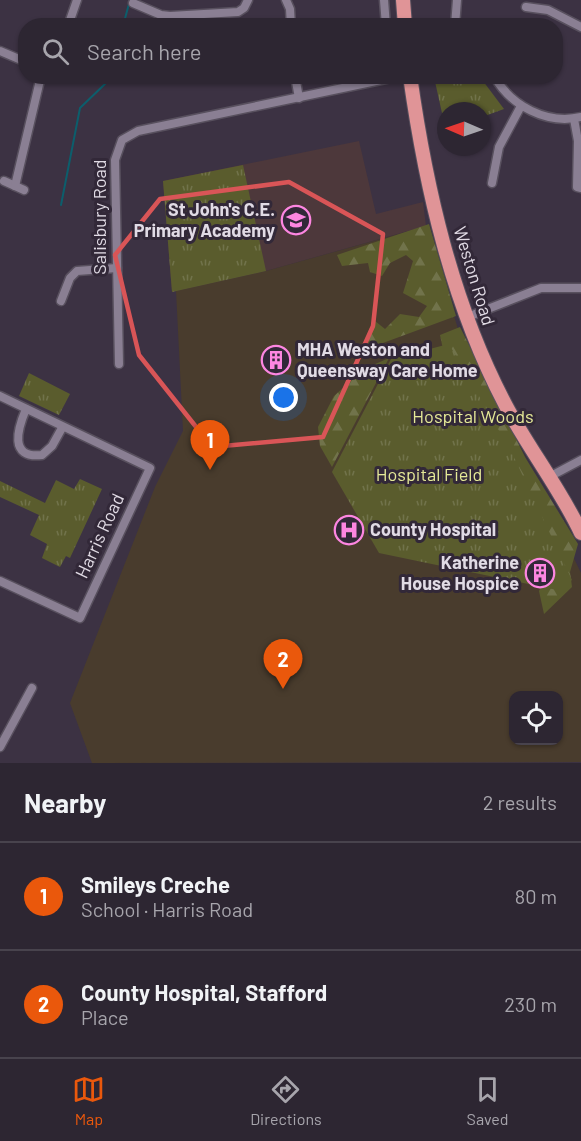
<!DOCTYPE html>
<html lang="en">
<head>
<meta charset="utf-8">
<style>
  :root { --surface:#2d2632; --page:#352e3a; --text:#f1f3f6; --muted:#a7a5ac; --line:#48434d; --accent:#ea580c }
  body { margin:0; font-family:Barlow,sans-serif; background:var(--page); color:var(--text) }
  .controls { position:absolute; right:18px; bottom:18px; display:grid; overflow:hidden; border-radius:12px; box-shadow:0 2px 4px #0004 }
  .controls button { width:54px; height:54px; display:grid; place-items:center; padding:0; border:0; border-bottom:2px solid var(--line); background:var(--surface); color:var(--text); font:30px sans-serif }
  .compass { position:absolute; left:437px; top:102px; width:54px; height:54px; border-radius:50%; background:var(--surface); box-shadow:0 2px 4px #0004; rotate:272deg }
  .you { position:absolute; left:284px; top:398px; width:21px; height:21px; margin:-15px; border:4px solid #fff; border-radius:50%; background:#1a73e8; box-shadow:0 0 0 9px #1a73e833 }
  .badge { display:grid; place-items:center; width:39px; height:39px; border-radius:50%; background:var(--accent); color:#fff; font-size:20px; font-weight:700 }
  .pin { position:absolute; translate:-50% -50px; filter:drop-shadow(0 2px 3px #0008) }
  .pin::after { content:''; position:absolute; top:32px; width:21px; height:18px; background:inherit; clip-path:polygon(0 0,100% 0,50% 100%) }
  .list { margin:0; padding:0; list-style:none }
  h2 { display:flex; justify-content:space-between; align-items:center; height:78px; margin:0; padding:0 24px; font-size:26px }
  h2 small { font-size:20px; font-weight:400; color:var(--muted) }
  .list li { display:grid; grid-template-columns:39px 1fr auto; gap:18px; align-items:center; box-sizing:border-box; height:108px; padding:0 24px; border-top:2px solid var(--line) }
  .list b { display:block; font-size:22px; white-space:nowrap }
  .list p { margin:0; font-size:20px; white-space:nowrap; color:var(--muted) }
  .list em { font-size:20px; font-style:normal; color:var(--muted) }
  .icon { flex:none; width:33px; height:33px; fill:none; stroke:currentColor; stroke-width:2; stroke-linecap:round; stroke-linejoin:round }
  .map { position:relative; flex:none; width:581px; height:763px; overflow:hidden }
  .search { position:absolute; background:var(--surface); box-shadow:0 2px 4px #0004; left:18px; right:18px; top:18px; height:66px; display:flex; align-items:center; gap:15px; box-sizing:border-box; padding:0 21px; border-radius:24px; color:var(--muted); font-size:22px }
  .sheet { height:294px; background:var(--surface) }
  nav { display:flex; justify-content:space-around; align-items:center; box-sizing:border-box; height:84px; border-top:2px solid var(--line); background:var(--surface); font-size:16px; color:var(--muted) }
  nav a { display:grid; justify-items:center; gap:3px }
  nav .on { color:var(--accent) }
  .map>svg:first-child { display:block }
  .education { fill:#4d383b }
  .medical { fill:#493c2d; fill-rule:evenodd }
  .forest { fill:url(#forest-firs) }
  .park { fill:url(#park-tufts) }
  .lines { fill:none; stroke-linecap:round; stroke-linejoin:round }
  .stream { stroke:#0c5e6c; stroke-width:2 }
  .minor-casing { stroke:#58505e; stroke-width:11 }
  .trunk-casing { stroke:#58505e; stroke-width:16 }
  .minor { stroke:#8a7f93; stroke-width:8 }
  .trunk { stroke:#e09497; stroke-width:14 }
  .marked { fill:none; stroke:#d95557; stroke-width:4.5; stroke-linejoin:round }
  .labels { text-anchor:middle; stroke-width:6; stroke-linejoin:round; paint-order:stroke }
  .poi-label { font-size:18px; font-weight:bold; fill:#e1dbe5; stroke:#322838; text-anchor:end }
  .street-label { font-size:18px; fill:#e1dbe5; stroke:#322838 }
  .park-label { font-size:18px; fill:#e5e997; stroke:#322838 }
</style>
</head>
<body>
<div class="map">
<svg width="581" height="763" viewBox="0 0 581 763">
  <defs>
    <pattern id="forest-firs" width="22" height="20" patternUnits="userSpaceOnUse" patternTransform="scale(1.5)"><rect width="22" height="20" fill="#5a5c2d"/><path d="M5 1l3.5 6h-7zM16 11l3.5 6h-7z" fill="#71734b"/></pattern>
    <pattern id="park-tufts" width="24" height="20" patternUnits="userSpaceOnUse" patternTransform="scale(1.5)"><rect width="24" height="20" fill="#5a5c2d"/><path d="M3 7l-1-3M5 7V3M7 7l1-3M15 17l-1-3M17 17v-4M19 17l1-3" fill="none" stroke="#71734b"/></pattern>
  </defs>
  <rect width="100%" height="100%" fill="#3c3243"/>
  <!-- education -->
  <polygon class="education" points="359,141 376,214 423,202 426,226 266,271 172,292 163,181"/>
  <!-- medical -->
  <path class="medical" d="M427 226 461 339 513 432 581 573V762L92 763 70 703 155 487 183 431 176 291 266 271ZM514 696H558V740H514Z"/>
  <!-- forest -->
  <g class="forest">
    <polygon points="429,224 456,316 364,350 375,321 385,329 400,314 419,317 427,306 403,293 413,261 406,255 390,263 382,276 370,272 368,263 342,266 337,255"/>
    <polygon points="460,327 525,457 578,544 570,572 572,587 544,614 539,591 552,566 452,392 440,335"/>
    <polygon points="389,358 332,467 320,446 318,427 334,396 364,369"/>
  </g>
  <!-- park -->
  <g class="park">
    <polygon points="434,77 480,77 504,109 482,117 482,111 446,111 446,131"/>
    <polygon points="243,165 266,271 172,292 163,181"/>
    <polygon points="449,344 513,455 572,580 557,590 379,553 332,472 391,359"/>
    <polygon points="29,373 70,394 59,415 19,396"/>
    <polygon points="80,479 102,489 70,558 66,556 60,567 42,558 47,544 30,535 39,515 0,497 0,481 45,503 56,480 74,489"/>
  </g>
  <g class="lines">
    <!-- stream -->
    <g class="stream">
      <polyline points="123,26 130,0"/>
      <polyline points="61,205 80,108 106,83 107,76"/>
    </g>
    <!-- minor casing -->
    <g class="minor-casing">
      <g id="minor">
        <polyline points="286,0 290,9 291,26"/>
        <polyline points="384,0 386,26"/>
        <polyline points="133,3 161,15 170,16 238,12 244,8 248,0"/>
        <polyline points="526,7 548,10 581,27"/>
        <polyline points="68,26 77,0"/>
        <polyline points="455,26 457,0"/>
        <polyline points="0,51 26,62"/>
        <polyline points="295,76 299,98"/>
        <path d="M494 76C511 106 547 125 581 117"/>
        <polyline points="574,119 578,141 577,187 581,188"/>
        <polyline points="4,181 24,190"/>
        <polyline points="492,183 499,147 521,106"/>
        <polyline points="15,186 41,76"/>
        <polyline points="61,301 70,278 77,271 117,268"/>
        <polyline points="465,318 541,288 581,288"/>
        <polyline points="119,364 115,160 122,140 138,131 400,76"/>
        <polyline points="0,396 150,468 80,618 0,581"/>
        <path d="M26 409C18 428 8 459 42 455L52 446 62 428"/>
        <polyline points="549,477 581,460"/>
        <polyline points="0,747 32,688"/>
      </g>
    </g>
    <!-- trunk casing -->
    <g class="trunk-casing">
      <g id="trunk">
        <polyline points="403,0 405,26"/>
        <path d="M410 76C426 189 452 303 505 404 528 448 560 488 581 533"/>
      </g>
    </g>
    <!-- minor -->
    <use href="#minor" class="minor"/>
    <!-- trunk -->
    <use href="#trunk" class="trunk"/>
  </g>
  <!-- marked area -->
  <path class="marked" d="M289 182 383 234 373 326 323 437 212 447 139 355 115 255 160 199Z"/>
  <!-- icons -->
  <defs>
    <g id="school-ring" transform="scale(1.5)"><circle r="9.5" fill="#322838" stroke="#fd86e1" stroke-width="1.5"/><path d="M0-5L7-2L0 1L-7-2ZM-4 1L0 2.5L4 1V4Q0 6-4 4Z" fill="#fd86e1"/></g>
    <g id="building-ring" transform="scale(1.5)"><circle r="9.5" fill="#322838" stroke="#fd86e1" stroke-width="1.5"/><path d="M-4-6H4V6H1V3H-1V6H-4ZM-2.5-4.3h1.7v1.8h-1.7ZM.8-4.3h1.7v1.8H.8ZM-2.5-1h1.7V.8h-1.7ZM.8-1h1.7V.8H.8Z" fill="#fd86e1"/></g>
    <g id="hospital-ring" transform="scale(1.5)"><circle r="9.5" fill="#322838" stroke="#fd86e1" stroke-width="1.5"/><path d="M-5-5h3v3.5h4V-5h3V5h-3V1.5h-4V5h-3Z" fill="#fd86e1"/></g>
  </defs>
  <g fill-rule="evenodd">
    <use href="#school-ring" x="296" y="220"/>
    <use href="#building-ring" x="276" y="360"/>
    <use href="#hospital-ring" x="349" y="530"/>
    <use href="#building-ring" x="540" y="573"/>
  </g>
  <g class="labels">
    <!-- poi labels -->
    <g class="poi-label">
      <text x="275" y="216">St John's C.E.<tspan x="275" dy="21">Primary Academy</tspan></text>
      <text x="297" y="356" text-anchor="start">MHA Weston and<tspan x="297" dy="21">Queensway Care Home</tspan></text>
      <text x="370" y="536" text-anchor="start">County Hospital</text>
      <text x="519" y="569">Katherine<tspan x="519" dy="21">House Hospice</tspan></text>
    </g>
    <!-- street labels -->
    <g class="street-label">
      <text transform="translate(100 217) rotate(-90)" y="6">Salisbury Road</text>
      <text transform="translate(474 276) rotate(73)" y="6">Weston Road</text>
      <text transform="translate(100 536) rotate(-65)" y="6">Harris Road</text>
    </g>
    <!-- park labels -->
    <g class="park-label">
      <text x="473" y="423">Hospital Woods</text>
      <text x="429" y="481">Hospital Field</text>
    </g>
  </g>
</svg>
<div class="controls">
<button><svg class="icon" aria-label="locate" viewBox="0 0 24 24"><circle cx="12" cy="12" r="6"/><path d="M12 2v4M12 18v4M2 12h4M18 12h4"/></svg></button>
</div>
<svg class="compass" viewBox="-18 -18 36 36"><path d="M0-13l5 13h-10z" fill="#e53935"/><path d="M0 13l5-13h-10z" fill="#a7a5ac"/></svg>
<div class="you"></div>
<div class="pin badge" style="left:210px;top:470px">1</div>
<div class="pin badge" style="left:283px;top:689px">2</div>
<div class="search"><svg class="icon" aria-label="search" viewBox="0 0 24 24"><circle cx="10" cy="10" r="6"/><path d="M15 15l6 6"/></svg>Search here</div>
</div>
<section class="sheet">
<h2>Nearby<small>2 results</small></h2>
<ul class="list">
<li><span class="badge">1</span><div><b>Smileys Creche</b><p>School · Harris Road</p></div><em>80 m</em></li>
<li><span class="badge">2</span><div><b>County Hospital, Stafford</b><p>Place</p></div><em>230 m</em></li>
</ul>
</section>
<nav>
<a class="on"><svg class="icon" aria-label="map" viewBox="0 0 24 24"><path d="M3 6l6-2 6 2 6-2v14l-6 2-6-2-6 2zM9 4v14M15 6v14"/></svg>Map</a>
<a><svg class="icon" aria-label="directions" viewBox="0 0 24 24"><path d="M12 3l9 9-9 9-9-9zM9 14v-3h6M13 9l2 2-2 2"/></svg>Directions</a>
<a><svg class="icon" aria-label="saved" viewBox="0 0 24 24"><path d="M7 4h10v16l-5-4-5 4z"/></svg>Saved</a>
</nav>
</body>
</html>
